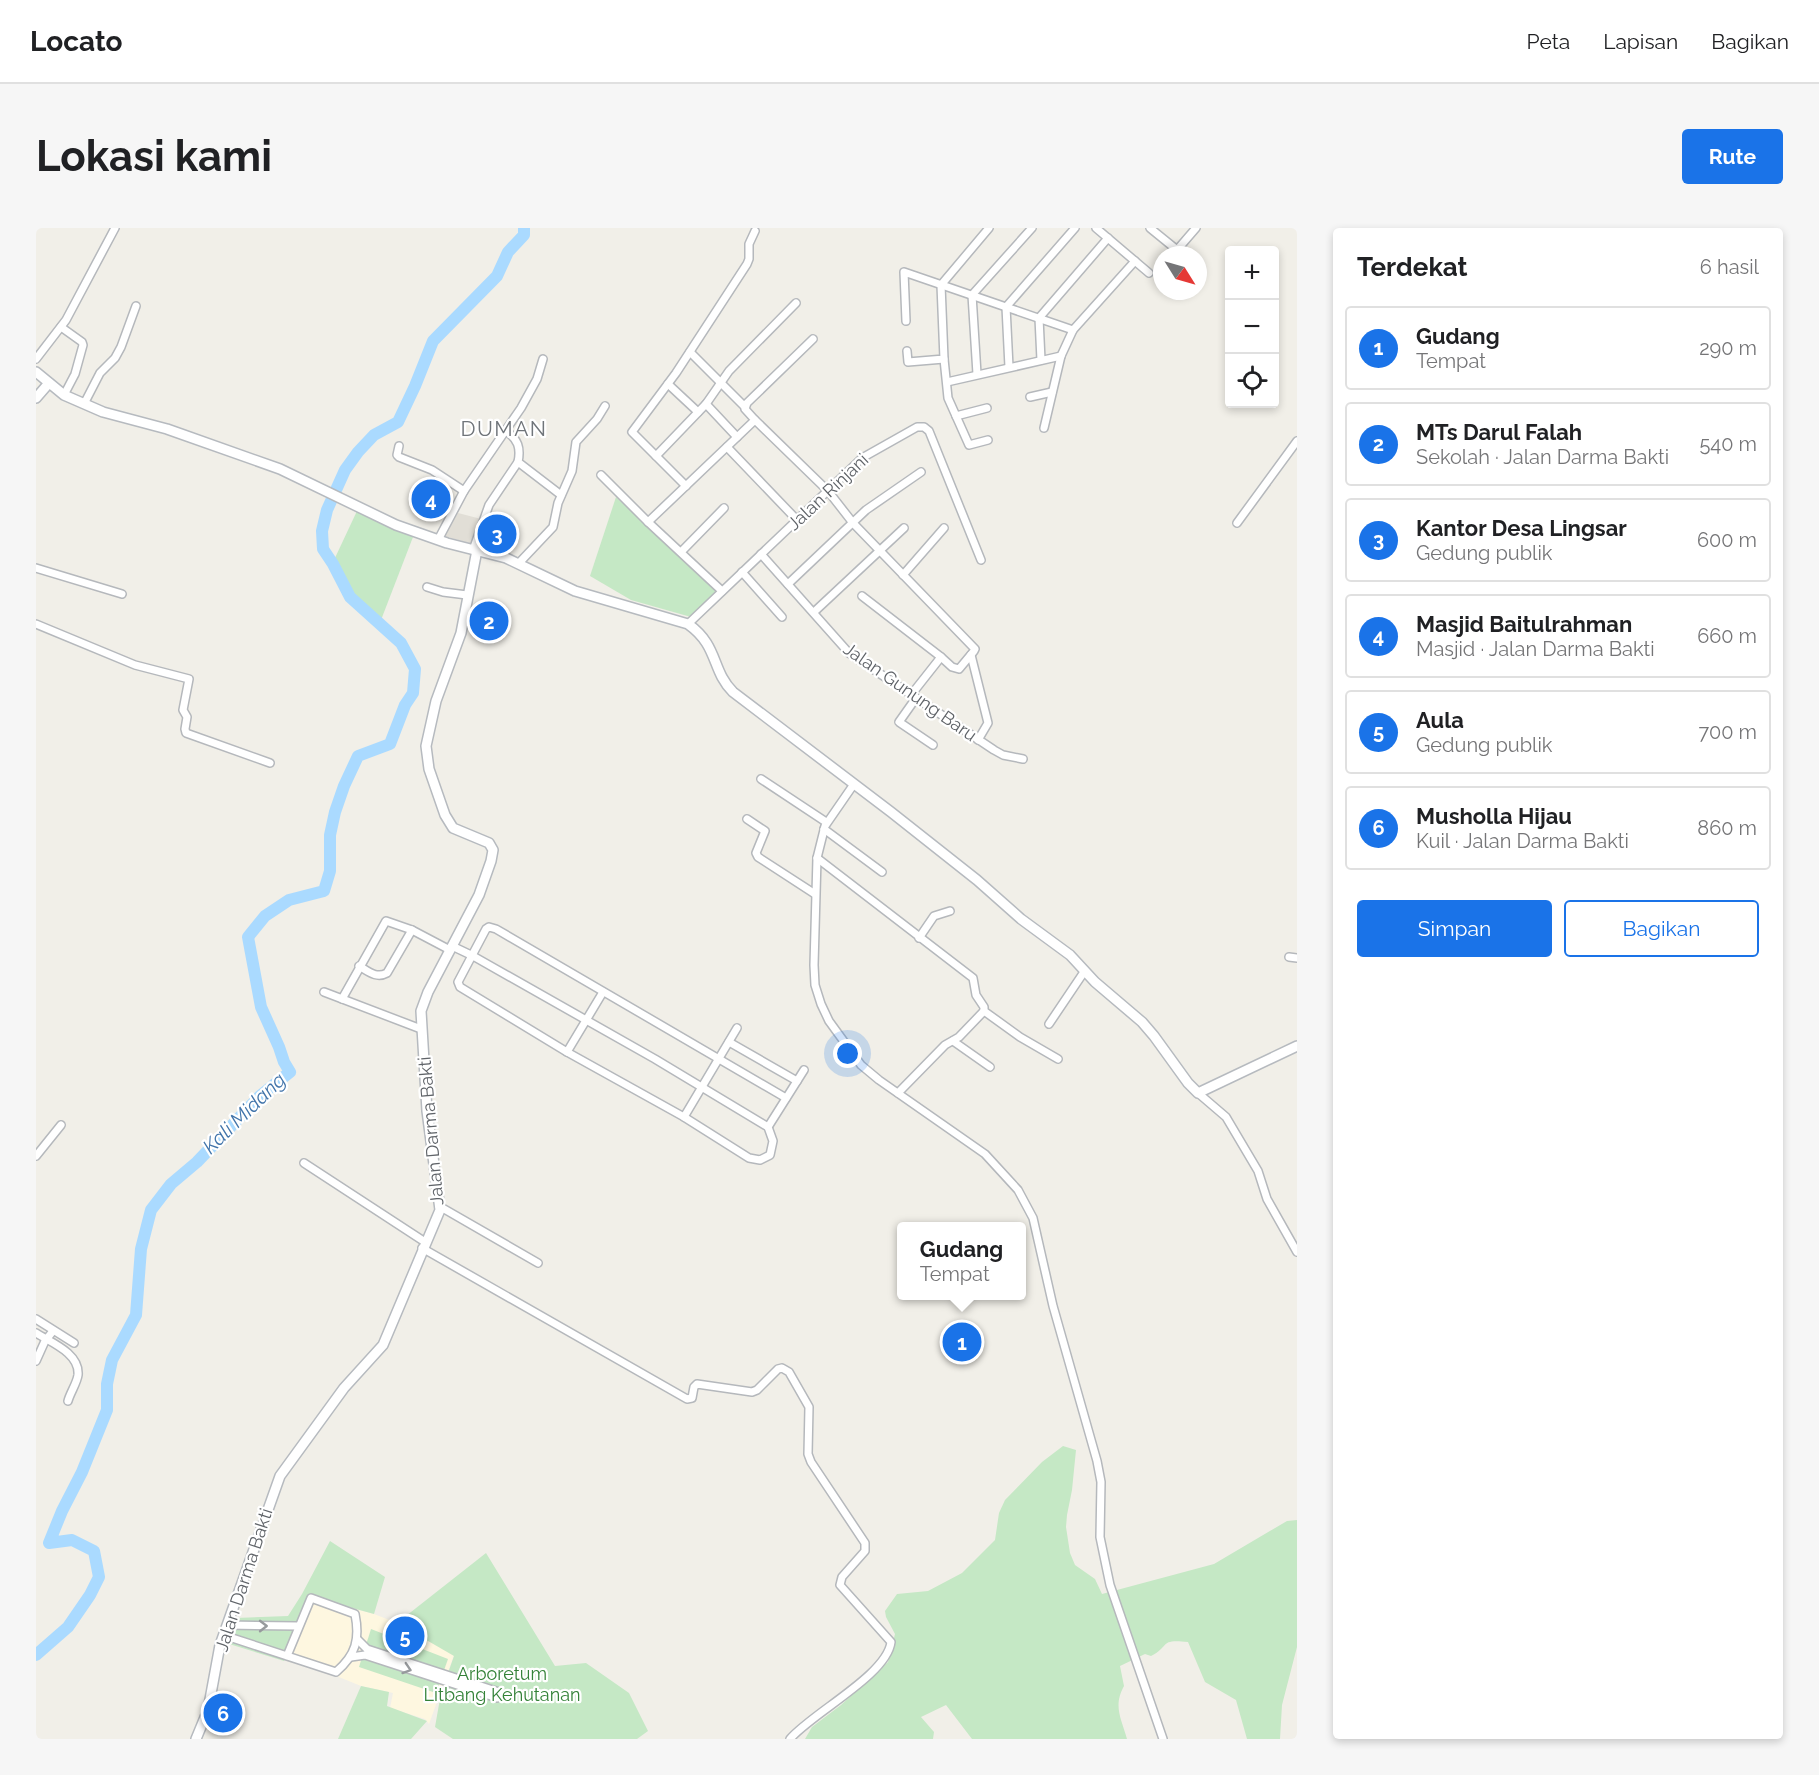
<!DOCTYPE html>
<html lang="id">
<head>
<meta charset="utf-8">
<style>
  :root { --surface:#fff; --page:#f6f6f6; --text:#202124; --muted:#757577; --line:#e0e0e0; --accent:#1a73e8 }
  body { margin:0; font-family:Raleway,sans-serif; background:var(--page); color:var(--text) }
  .controls { position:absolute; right:18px; top:18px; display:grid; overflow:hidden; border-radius:6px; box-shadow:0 3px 9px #0003 }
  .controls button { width:54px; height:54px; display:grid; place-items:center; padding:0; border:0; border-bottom:2px solid var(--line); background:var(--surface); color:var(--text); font:30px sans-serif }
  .compass { position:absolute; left:1117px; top:18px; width:54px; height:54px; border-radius:50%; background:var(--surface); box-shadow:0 3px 9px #0003; rotate:127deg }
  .you { position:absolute; left:812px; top:826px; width:21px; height:21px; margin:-15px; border:4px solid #fff; border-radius:50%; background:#1a73e8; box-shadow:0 0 0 9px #1a73e833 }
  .badge { display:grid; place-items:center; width:39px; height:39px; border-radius:50%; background:var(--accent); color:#fff; font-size:20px; font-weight:700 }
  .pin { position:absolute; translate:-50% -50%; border:3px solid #fff; box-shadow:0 2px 6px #0006 }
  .popup { position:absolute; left:861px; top:994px; width:129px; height:78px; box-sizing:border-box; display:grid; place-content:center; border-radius:6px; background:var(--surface); filter:drop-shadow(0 2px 4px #0005); font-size:20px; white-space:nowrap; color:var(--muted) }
  .popup b { font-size:22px; color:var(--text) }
  .popup::after { content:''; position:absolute; left:50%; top:100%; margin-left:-12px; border:12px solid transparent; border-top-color:var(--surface) }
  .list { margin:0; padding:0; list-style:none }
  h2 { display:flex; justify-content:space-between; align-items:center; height:78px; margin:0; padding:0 24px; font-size:26px }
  h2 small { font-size:20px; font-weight:400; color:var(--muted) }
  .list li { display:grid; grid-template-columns:39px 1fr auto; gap:18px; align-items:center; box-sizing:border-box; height:84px; margin:0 12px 12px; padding:0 12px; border:2px solid var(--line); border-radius:6px }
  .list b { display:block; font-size:22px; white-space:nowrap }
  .list p { margin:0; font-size:20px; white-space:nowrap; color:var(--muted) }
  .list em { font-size:20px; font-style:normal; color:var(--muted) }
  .actions { display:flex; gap:12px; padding:18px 24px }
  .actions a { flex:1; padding:14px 0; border:2px solid var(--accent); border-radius:6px; text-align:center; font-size:21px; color:var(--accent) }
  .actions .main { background:var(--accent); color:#fff }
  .icon { flex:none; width:33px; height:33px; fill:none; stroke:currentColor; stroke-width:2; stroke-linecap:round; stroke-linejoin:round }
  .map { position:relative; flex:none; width:1261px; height:1511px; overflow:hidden; border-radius:6px }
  header { display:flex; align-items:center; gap:36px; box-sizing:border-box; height:84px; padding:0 30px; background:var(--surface); border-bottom:2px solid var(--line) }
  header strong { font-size:28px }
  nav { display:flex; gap:33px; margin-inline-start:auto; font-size:21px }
  .intro { display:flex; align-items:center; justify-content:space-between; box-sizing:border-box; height:144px; padding:0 36px }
  h1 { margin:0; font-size:42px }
  .button { padding:15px 27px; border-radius:6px; background:var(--accent); color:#fff; font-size:21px; font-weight:700 }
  main { display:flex; gap:36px; padding:0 36px }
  aside { flex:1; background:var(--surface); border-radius:6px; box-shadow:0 3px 9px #0003 }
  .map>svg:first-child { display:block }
  .commercial { fill:#fef7e0 }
  .education { fill:#e1ded6 }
  .green { fill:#c5e8c5 }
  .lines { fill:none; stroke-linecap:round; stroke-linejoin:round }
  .river { stroke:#aadaff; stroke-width:12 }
  .street-casing { stroke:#b5b8bc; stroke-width:10 }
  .secondary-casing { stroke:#b6babf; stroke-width:12 }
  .street { stroke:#fff; stroke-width:7 }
  .secondary { stroke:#fff; stroke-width:9 }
  .oneway { stroke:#979a9d }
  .labels { text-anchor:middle; stroke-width:4.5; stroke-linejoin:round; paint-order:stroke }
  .street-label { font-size:18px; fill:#5f6368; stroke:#fff }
  .park-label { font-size:18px; fill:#348238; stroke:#fff }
  .water-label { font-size:20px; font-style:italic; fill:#4174aa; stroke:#fff }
  .quarter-label { font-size:21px; letter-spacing:1.5px; fill:#70757a; stroke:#fff }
</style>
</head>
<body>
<header>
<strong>Locato</strong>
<nav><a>Peta</a><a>Lapisan</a><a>Bagikan</a></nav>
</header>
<div class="intro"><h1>Lokasi kami</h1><a class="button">Rute</a></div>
<main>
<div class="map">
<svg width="1261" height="1511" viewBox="0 0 1261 1511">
  <rect width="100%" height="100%" fill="#f1efe8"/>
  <!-- commercial -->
  <polygon class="commercial" points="278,1370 338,1386 361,1395 418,1427 393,1496 389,1491 354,1480 357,1465 325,1458 251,1428"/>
  <!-- education -->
  <polygon class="education" points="422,285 449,292 437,316 408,308"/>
  <!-- green -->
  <g class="green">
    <polygon points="580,269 683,365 655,389 595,372 554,348"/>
    <polygon points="321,283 377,309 345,392 315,366 298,332"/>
    <path d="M1027 1218 1040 1222 1036 1262 1031 1287 1030 1299 1034 1325 1039 1337 1059 1351 1066 1366 1178 1336 1251 1293 1261 1292V1419L1246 1477 1244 1511H1211L1200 1472 1169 1454 1152 1414C1122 1411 1135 1418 1115 1428L1109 1426 1084 1438 1088 1458C1077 1478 1085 1490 1091 1511H936L910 1477 885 1489 898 1504 897 1511H769L776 1499 805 1477 852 1434 859 1406 850 1389 849 1383 861 1366 892 1363 926 1345 959 1312 963 1285 969 1272 1006 1234Z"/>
    <polygon points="294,1313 349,1349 338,1386 273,1368 275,1370 248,1433 190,1415 199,1390 252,1388 266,1366"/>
    <polygon points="450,1325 519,1438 550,1435 593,1465 612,1503 601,1511 417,1511 399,1499 405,1465 418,1428 361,1395"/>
    <polygon points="335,1401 412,1431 400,1465 323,1439"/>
    <polygon points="325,1458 353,1464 351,1478 391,1493 375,1511 302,1511"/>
  </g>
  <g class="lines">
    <!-- river -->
    <polyline class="river" points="0,1427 32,1399 54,1367 63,1349 58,1323 36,1312 13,1315 26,1283 46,1244 71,1182 71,1156 76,1132 100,1087 105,1021 115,982 135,956 161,934 224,868 254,844 248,834 243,819 225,779 212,709 229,688 253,672 288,663 294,643 294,607 299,584 308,558 322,528 354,516 369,477 377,465 379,441 365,415 314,369 297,336 287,321 286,303 291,282 309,242 322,224 338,207 362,194 379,158 397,113 461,48 472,24 488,7 488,0"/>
    <!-- street casing -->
    <g class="street-casing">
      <g id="street">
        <polyline points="1060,0 1113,45"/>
        <polyline points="1114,0 1141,22 1160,0"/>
        <polyline points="870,93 868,44 1037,102"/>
        <polyline points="25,99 46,114 47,117 39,146 28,167"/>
        <polyline points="871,123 872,134 908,131 905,57 953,0"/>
        <polyline points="654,124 709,179"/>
        <polyline points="0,131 30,92 79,0"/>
        <polyline points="908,131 912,170 933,217 952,212"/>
        <polyline points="1005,132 1003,90 1072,10"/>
        <polyline points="973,139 970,79 1039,0"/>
        <polyline points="941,146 936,67 996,0"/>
        <polyline points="911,154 1025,128"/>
        <polyline points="632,156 662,184"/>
        <polyline points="994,169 1016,164"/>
        <polyline points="48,176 64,145 79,130 85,119 100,78"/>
        <polyline points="670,176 701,209"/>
        <polyline points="920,188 951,180"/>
        <polyline points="719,192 792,263 817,295 939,421 938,423 923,441 916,439 905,429"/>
        <polyline points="1008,200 1025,128 1037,102 1099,33"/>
        <path d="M470 203C482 211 485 220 482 234L525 267"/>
        <polyline points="363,218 361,227 363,229 396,242 428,263"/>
        <polyline points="691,219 761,292"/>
        <polyline points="620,228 670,176 693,143 760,75"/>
        <polyline points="565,247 612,294 686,363"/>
        <polyline points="650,258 596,204 640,145 711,36 713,31 713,16 719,3"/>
        <polyline points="612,294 719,192 709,181 711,175 777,111"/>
        <polyline points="1201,295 1261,213"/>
        <polyline points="402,312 428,263 485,180 501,151 507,131"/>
        <polyline points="437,322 453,277 482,234"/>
        <polyline points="645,324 688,280"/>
        <polyline points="725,326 813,425 958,522 967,527 987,531"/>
        <polyline points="483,335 517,299 522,275 536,243 540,214 561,191 569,178"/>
        <polyline points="0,340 86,366"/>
        <polyline points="706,344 746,389"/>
        <polyline points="867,347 908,300"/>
        <polyline points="752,356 830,282 885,244"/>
        <polyline points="391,359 407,364 431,367"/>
        <polyline points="826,368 905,429 875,467"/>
        <polyline points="778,384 868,300"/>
        <polyline points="0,396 99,437 153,451 147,482 151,489 149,501 150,505 234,535"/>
        <polyline points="652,396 826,230 881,199 888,199 893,203 945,332"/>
        <polyline points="935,427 952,495 942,512"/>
        <polyline points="880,470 863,494 897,517"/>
        <polyline points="725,551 790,594"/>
        <polyline points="818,556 789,598 781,630 778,737 779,757 785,776 793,793 825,837 843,852 949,926 982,962 997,990 1017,1078 1061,1233 1065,1254 1064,1309 1074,1357 1127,1511"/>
        <polyline points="711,591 729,603 720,625 722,629 779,666"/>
        <polyline points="788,601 846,644"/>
        <polyline points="781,630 937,750 940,767 948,779 948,783 984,809 1022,831"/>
        <polyline points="883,710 898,688 914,683"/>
        <polyline points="416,718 437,728 619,831 732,899 737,913 734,927 724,932 713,930 648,889 531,824 424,759 422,754 450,701 453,699 460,701 750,870"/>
        <polyline points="1253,729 1261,730"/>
        <path d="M323 738C332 743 340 751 351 745L376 702"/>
        <polyline points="288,764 385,801"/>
        <polyline points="306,771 350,693 376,702 414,722"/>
        <polyline points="1013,796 1048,744"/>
        <polyline points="917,813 954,839"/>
        <polyline points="693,814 761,853"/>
        <polyline points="531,824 567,764"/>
        <polyline points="862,865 909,817 923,809 948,783"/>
        <polyline points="1162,865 1190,889 1222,943 1231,971 1261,1024"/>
        <polyline points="648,889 701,800"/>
        <polyline points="732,899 768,842"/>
        <polyline points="0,928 25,897"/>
        <polyline points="268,935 389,1014"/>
        <polyline points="403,978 502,1035"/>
        <path d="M386 1020 651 1171 656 1170 658 1159 661 1156 716 1164 721 1162 742 1141 746 1140 753 1144 773 1179 772 1226 775 1234 829 1315V1323L806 1349 804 1357 855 1414C851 1447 776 1485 754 1511"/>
        <polyline points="0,1091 38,1115"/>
        <path d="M0 1105C14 1114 44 1125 42 1147 41 1155 34 1165 32 1173"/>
        <polyline points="0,1133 9,1113 17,1103"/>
        <polyline points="191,1397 262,1398"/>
        <path d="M187 1407 300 1444C320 1427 324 1411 319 1386L275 1370 251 1428"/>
        <polyline points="315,1429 329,1427 461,1470 465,1467 463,1464 331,1421 321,1411"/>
      </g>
    </g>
    <!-- secondary casing -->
    <g class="secondary-casing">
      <g id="secondary">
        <path d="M0 144 28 167 67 184 131 201 244 241 360 297 411 315 470 330 539 363 652 396C683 418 675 442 697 464L855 584 941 652 985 691 1034 727 1059 754 1106 794 1118 808 1152 855 1162 865 1261 818"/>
        <polyline points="0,170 13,155"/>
        <polyline points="160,1511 172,1482 184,1417 244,1248 308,1160 347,1117 404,982 391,883 385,783 392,764 443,667 455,633 457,622 453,615 417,600 409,587 393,541 390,518 400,473 425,405 441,322"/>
      </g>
    </g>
    <!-- street -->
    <use href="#street" class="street"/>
    <!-- secondary -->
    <use href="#secondary" class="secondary"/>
  </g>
  <!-- one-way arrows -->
  <defs><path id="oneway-chevron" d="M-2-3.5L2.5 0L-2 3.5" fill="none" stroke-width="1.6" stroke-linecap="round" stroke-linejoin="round" transform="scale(1.5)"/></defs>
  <g class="oneway">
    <use href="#oneway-chevron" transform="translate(227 1398)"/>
    <use href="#oneway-chevron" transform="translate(371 1441) rotate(18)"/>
  </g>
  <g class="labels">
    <!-- street labels -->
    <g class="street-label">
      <text transform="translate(792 264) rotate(-43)" y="6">Jalan Rinjani</text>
      <text transform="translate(874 464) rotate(35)" y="6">Jalan Gunung Baru</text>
      <text transform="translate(395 903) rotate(-95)" y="6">Jalan Darma Bakti</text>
      <text transform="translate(208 1352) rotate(-72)" y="6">Jalan Darma Bakti</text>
    </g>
    <!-- park labels -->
    <g class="park-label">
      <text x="466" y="1452">Arboretum<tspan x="466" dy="21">Litbang Kehutanan</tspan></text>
    </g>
    <!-- water labels -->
    <g class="water-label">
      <text transform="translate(208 885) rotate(-44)" y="7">Kali Midang</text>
    </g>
    <!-- quarter labels -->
    <g class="quarter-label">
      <text x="468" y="208">DUMAN</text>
    </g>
  </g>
</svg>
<div class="controls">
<button>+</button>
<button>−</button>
<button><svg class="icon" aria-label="locate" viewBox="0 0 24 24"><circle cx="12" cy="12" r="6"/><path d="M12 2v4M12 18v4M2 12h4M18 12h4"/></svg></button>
</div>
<svg class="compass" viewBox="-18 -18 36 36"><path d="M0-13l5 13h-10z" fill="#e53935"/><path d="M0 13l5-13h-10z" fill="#757577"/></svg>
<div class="you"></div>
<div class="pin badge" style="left:926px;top:1114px">1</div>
<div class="popup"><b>Gudang</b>Tempat</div>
<div class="pin badge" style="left:453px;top:393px">2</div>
<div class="pin badge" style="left:461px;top:306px">3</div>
<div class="pin badge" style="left:395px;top:271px">4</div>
<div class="pin badge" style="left:369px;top:1408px">5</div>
<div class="pin badge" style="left:187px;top:1485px">6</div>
</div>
<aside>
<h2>Terdekat<small>6 hasil</small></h2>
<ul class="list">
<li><span class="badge">1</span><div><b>Gudang</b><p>Tempat</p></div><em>290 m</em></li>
<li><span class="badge">2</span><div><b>MTs Darul Falah</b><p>Sekolah · Jalan Darma Bakti</p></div><em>540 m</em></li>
<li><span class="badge">3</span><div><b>Kantor Desa Lingsar</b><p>Gedung publik</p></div><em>600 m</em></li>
<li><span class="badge">4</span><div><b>Masjid Baitulrahman</b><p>Masjid · Jalan Darma Bakti</p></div><em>660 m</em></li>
<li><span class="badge">5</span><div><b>Aula</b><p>Gedung publik</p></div><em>700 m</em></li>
<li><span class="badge">6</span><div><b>Musholla Hijau</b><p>Kuil · Jalan Darma Bakti</p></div><em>860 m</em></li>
</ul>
<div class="actions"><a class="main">Simpan</a><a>Bagikan</a></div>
</aside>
</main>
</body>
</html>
